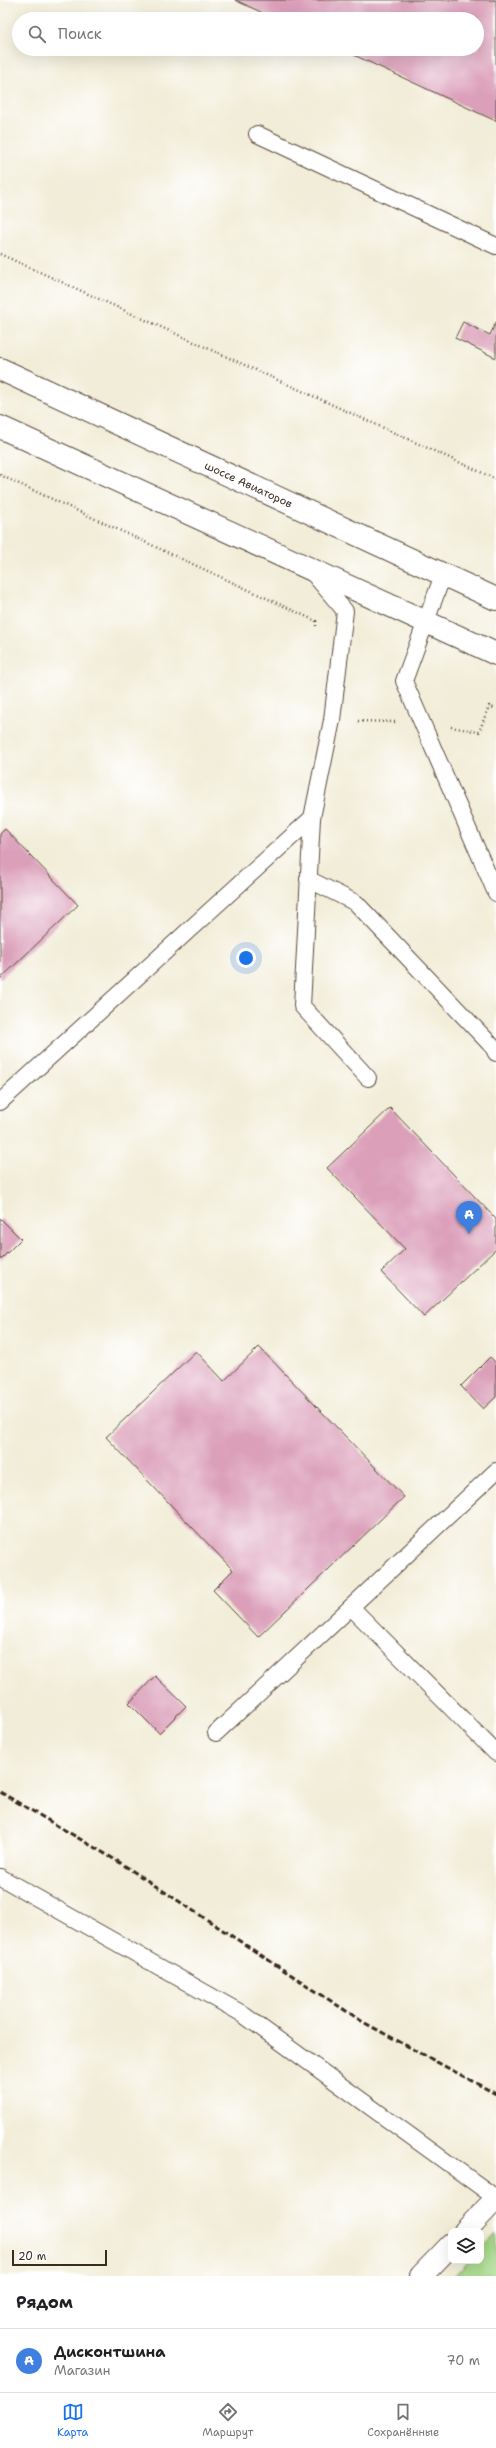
<!DOCTYPE html>
<html lang="ru">
<head>
<meta charset="utf-8">
<style>
  :root { --surface:#fff; --page:#f6f6f6; --text:#202124; --muted:#757577; --line:#e0e0e0; --accent:#1a73e8 }
  body { margin:0; font-family:"Shantell Sans",sans-serif; background:var(--page); color:var(--text) }
  .controls { position:absolute; right:12px; bottom:12px; display:grid; overflow:hidden; border-radius:8px; box-shadow:0 4px 16px #0002 }
  .controls button { width:36px; height:36px; display:grid; place-items:center; padding:0; border:0; border-bottom:1px solid var(--line); background:var(--surface); color:var(--text); font:20px sans-serif }
  .scale { position:absolute; left:12px; bottom:10px; width:95px; box-sizing:border-box; padding-left:4px; border:2px solid #3b2a1e; border-top:0; font-size:11px; line-height:14px; white-space:nowrap; color:#3b2a1e; -webkit-text-stroke:3px #fff; paint-order:stroke }
  .you { position:absolute; left:246px; top:958px; width:14px; height:14px; margin:-10px; border:3px solid #fff; border-radius:50%; background:#1a73e8; box-shadow:0 0 0 6px #1a73e833 }
  .badge { display:grid; place-items:center; width:26px; height:26px; border-radius:50%; background:var(--accent); color:#fff; font-size:13px; font-weight:700 }
  .pin { position:absolute; translate:-50% -33px; filter:drop-shadow(0 1px 2px #0008) }
  .pin::after { content:''; position:absolute; top:21px; width:14px; height:12px; background:inherit; clip-path:polygon(0 0,100% 0,50% 100%) }
  .list { margin:0; padding:0; list-style:none }
  h2 { display:flex; justify-content:space-between; align-items:center; height:52px; margin:0; padding:0 16px; font-size:17px }
  h2 small { font-size:13px; font-weight:400; color:var(--muted) }
  .list li { display:grid; grid-template-columns:26px 1fr auto; gap:12px; align-items:center; box-sizing:border-box; height:64px; padding:0 16px; border-top:1px solid var(--line) }
  .list b { display:block; font-size:15px; white-space:nowrap }
  .list p { margin:0; font-size:13px; white-space:nowrap; color:var(--muted) }
  .list em { font-size:13px; font-style:normal; color:var(--muted) }
  .icon { flex:none; width:22px; height:22px; fill:none; stroke:currentColor; stroke-width:2; stroke-linecap:round; stroke-linejoin:round }
  .map { position:relative; flex:none; width:496px; height:2276px; overflow:hidden }
  .search { position:absolute; background:var(--surface); box-shadow:0 4px 16px #0002; left:12px; right:12px; top:12px; height:44px; display:flex; align-items:center; gap:10px; box-sizing:border-box; padding:0 14px; border-radius:22px; color:var(--muted); font-size:15px }
  .sheet { height:116px; background:var(--surface) }
  nav { display:flex; justify-content:space-around; align-items:center; box-sizing:border-box; height:56px; border-top:1px solid var(--line); background:var(--surface); font-size:11px; color:var(--muted) }
  nav a { display:grid; justify-items:center; gap:2px }
  nav .on { color:var(--accent) }
  .map>svg:first-child { display:block }
  .green { fill:#a1d584; stroke:#6e8051 }
  .building { fill:#db9fb9 }
  .lines { fill:none; stroke-linecap:round; stroke-linejoin:round }
  .service-casing { stroke:#56473a; stroke-width:18 }
  .secondary-casing { stroke:#56473a; stroke-width:24 }
  .primary-casing { stroke:#56473a; stroke-width:24 }
  .path { stroke:#56473a; stroke-width:2.5; stroke-dasharray:1 3; stroke-linecap:butt }
  .service { stroke:#fff; stroke-width:16 }
  .secondary { stroke:#fff; stroke-width:22 }
  .primary { stroke:#fff; stroke-width:22 }
  .rail { stroke:#3b2a1e; stroke-width:3; stroke-dasharray:6 3; stroke-linecap:butt }
  .labels { text-anchor:middle; stroke-width:3; stroke-linejoin:round; paint-order:stroke }
  .street-label { font-size:11px; fill:#3b2a1e; stroke:#fff }
</style>
</head>
<body>
<div class="map">
<svg width="496" height="2276" viewBox="0 0 496 2276">
  <rect width="100%" height="100%" fill="#fff"/>
  <filter id="ink" filterUnits="userSpaceOnUse"><feTurbulence type="fractalNoise" baseFrequency=".025" numOctaves="2"/><feDisplacementMap in="SourceGraphic" scale="8" xChannelSelector="R" yChannelSelector="G"/><feConvolveMatrix kernelMatrix="1 2 1 2 8 2 1 2 1" color-interpolation-filters="sRGB"/></filter>
  <filter id="wash" filterUnits="userSpaceOnUse"><feTurbulence type="fractalNoise" baseFrequency=".012" numOctaves="4" result="noise"/><feDisplacementMap in="SourceGraphic" scale="16" xChannelSelector="R" yChannelSelector="G"/><feGaussianBlur stdDeviation="0.9" result="paint"/><feColorMatrix in="noise" values="0 0 0 0 0 0 0 0 0 0 0 0 0 0 0 0 0 1.4 0 .05"/><feComposite in="paint" operator="in"/></filter>
  <g filter="url(#wash)">
    <rect width="100%" height="100%" fill="#f2edd8"/>
    <!-- green -->
    <polygon class="green" points="496,2234 496,2276 455,2276 469,2261 481,2261 481,2249"/>
    <g id="blocks">
      <!-- building -->
      <g class="building">
        <polygon points="235,0 496,0 496,121 341,49 477,49 477,19 276,19"/>
        <polygon points="463,322 490,335 496,322 496,358 455,338"/>
        <polygon points="5,829 78,905 0,979 0,834"/>
        <polygon points="390,1108 496,1219 496,1249 424,1317 381,1272 405,1249 327,1168"/>
        <polygon points="0,1218 21,1239 0,1260"/>
        <polygon points="259,1347 404,1497 258,1637 213,1590 233,1570 106,1437 196,1351 224,1381"/>
        <polygon points="490,1357 496,1363 496,1397 483,1409 461,1386"/>
        <polygon points="155,1676 186,1706 159,1733 129,1703"/>
      </g>
    </g>
  </g>
  <g filter="url(#ink)">
    <use href="#blocks" fill-opacity="0" stroke="#56473a" stroke-width="1"/>
    <g class="lines">
      <!-- service casing -->
      <g class="service-casing">
        <g id="service">
          <polyline points="257,134 496,246"/>
          <polyline points="443,575 404,681 496,893"/>
          <polyline points="312,818 302,1006 368,1078"/>
          <polyline points="308,879 356,903 493,1047 496,1053"/>
          <polyline points="0,1102 312,818 332,720 345,611 312,572"/>
          <polyline points="496,1471 351,1607 496,1753"/>
          <polyline points="216,1733 351,1607"/>
          <polyline points="0,1877 241,2013 496,2198"/>
        </g>
      </g>
      <!-- secondary casing -->
      <g class="secondary-casing">
        <g id="secondary">
          <polyline points="465,2231 496,2199"/>
          <polyline points="421,2276 451,2245"/>
        </g>
      </g>
      <!-- primary casing -->
      <g class="primary-casing">
        <g id="primary">
          <path id="s1" d="M0 369 496 599"/>
          <polyline points="0,427 496,654"/>
        </g>
      </g>
      <!-- path -->
      <g class="path">
        <polyline points="0,254 496,479"/>
        <polyline points="0,475 316,621 316,629"/>
        <polyline points="358,721 395,722"/>
        <polyline points="451,727 479,732 489,706 496,709"/>
      </g>
      <!-- service -->
      <use href="#service" class="service"/>
      <!-- secondary -->
      <use href="#secondary" class="secondary"/>
      <!-- primary -->
      <use href="#primary" class="primary"/>
      <!-- rail -->
      <polyline class="rail" points="0,1792 119,1862 363,2022 496,2094"/>
    </g>
  </g>
  <g class="labels">
    <!-- street labels -->
    <g class="street-label">
      <text dy="4" stroke="none"><textPath href="#s1" startOffset="274">шоссе Авиаторов</textPath></text>
    </g>
  </g>
</svg>
<div class="controls">
<button><svg class="icon" aria-label="layers" viewBox="0 0 24 24"><path d="M12 4l9 5-9 5-9-5zM3 14l9 5 9-5"/></svg></button>
</div>
<div class="scale">20 m</div>
<div class="you"></div>
<div class="pin badge" style="left:469px;top:1234px;background:#3f7fe0">A</div>
<div class="search"><svg class="icon" aria-label="search" viewBox="0 0 24 24"><circle cx="10" cy="10" r="6"/><path d="M15 15l6 6"/></svg>Поиск</div>
</div>
<section class="sheet">
<h2>Рядом<small></small></h2>
<ul class="list">
<li><span class="badge" style="background:#3f7fe0">A</span><div><b>Дисконтшина</b><p>Магазин</p></div><em>70 m</em></li>
</ul>
</section>
<nav>
<a class="on"><svg class="icon" aria-label="map" viewBox="0 0 24 24"><path d="M3 6l6-2 6 2 6-2v14l-6 2-6-2-6 2zM9 4v14M15 6v14"/></svg>Карта</a>
<a><svg class="icon" aria-label="directions" viewBox="0 0 24 24"><path d="M12 3l9 9-9 9-9-9zM9 14v-3h6M13 9l2 2-2 2"/></svg>Маршрут</a>
<a><svg class="icon" aria-label="saved" viewBox="0 0 24 24"><path d="M7 4h10v16l-5-4-5 4z"/></svg>Сохранённые</a>
</nav>
</body>
</html>
